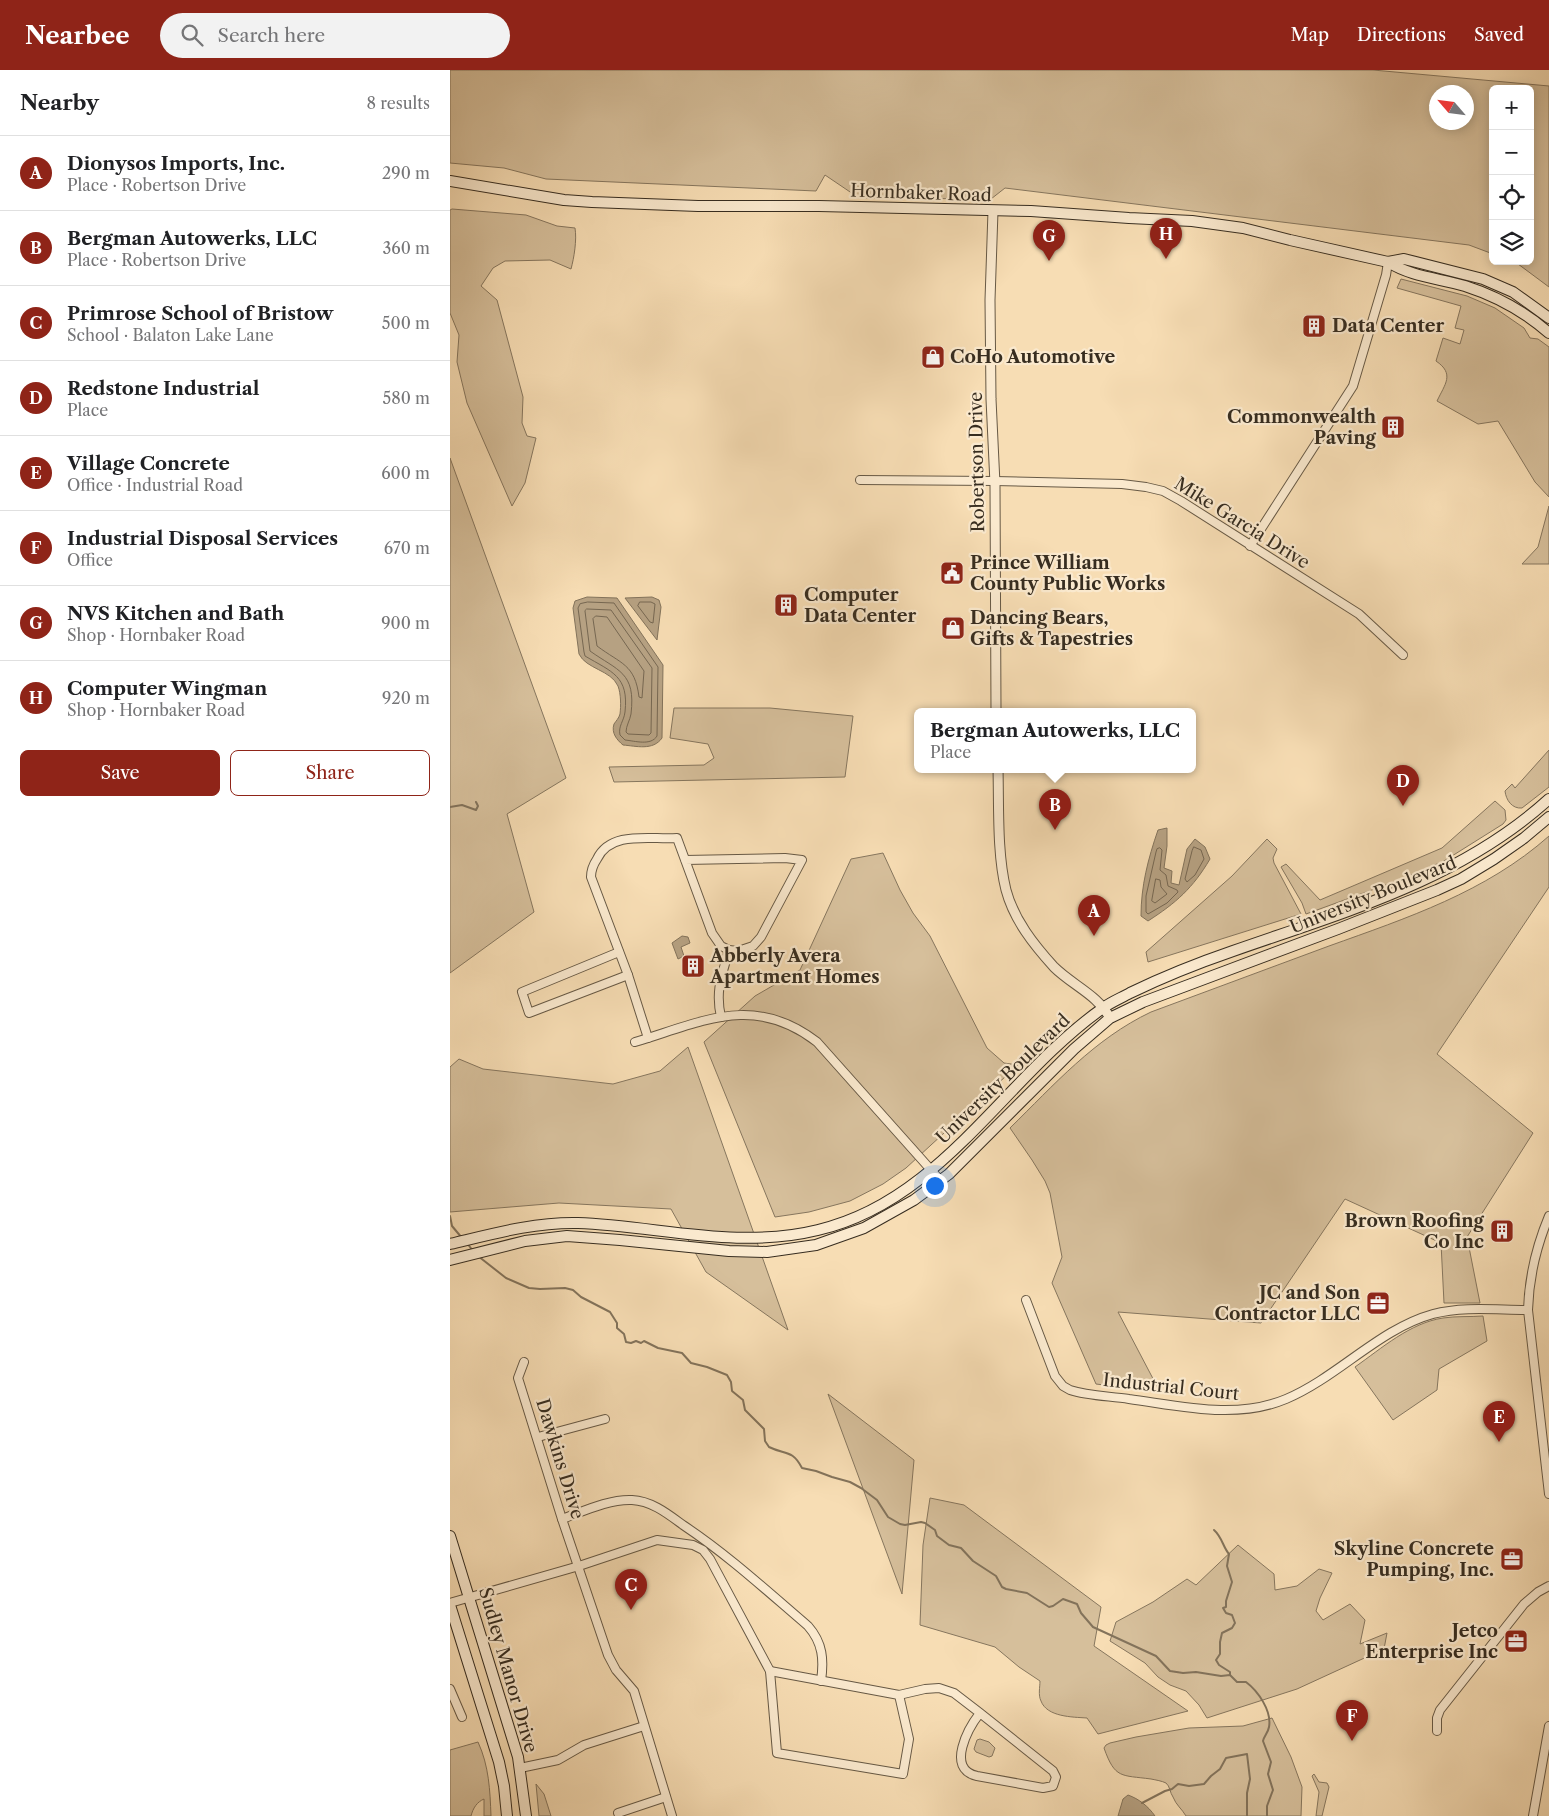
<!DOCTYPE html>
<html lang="en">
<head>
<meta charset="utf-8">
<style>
  :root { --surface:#fff; --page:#f2f2f2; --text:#202124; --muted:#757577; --line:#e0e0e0; --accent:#8f2418 }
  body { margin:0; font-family:"Libre Caslon Text",serif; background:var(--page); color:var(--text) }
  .controls { position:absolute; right:15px; top:15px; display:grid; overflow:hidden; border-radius:8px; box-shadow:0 2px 12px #0003 }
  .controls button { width:45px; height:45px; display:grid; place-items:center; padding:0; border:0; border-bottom:1px solid var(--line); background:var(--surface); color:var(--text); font:25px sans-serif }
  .compass { position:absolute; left:979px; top:15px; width:45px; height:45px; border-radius:50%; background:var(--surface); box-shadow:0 2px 12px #0003; rotate:298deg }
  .you { position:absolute; left:484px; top:1115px; width:18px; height:18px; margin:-12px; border:4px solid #fff; border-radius:50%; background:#1a73e8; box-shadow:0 0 0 8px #1a73e833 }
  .badge { display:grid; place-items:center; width:32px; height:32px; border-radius:50%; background:var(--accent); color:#fff; font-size:16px; font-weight:700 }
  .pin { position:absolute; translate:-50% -41px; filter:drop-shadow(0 1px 2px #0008) }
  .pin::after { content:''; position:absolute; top:26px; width:18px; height:15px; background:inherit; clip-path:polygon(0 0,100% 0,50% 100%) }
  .popup { position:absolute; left:464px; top:638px; width:282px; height:65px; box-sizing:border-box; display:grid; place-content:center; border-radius:8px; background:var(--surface); filter:drop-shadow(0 1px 4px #0005); font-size:16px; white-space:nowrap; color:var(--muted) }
  .popup b { font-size:19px; color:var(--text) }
  .popup::after { content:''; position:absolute; left:50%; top:100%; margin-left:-10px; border:10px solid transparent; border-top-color:var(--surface) }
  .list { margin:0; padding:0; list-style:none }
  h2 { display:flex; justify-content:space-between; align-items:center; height:65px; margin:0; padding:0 20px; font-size:21px }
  h2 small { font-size:16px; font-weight:400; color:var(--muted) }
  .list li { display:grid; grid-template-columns:32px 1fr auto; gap:15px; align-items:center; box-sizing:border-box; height:75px; padding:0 20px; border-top:1px solid var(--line) }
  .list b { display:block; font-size:19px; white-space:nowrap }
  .list p { margin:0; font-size:16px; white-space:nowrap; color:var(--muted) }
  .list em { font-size:16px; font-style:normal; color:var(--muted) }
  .actions { display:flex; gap:10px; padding:15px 20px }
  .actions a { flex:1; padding:11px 0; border:1px solid var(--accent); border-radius:8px; text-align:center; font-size:18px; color:var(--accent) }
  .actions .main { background:var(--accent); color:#fff }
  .icon { flex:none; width:28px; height:28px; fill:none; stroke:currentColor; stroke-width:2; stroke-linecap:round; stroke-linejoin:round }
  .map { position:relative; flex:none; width:1099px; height:1746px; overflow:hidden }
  header { display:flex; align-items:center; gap:30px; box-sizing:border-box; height:70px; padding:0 25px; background:var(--accent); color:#fff }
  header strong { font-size:24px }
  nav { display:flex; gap:28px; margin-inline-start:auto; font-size:18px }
  .search { width:350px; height:45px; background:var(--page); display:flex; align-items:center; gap:12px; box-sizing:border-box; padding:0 18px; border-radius:28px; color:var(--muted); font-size:19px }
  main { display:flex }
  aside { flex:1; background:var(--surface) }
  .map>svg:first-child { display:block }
  .green { fill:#d6bf9b; stroke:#86765e; fill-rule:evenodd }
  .water { fill:#b6a182; stroke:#83735b }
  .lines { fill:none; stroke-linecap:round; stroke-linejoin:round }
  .shore { stroke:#766751; stroke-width:1 }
  .stream { stroke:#83735b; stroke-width:2 }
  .minor-casing { stroke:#675945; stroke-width:10 }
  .tertiary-casing { stroke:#675945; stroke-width:11 }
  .secondary-casing { stroke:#372d20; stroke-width:12 }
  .minor { stroke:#fae9ce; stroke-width:8 }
  .tertiary { stroke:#fae9ce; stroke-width:9 }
  .secondary { stroke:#fae9ce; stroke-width:10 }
  .labels { text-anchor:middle; stroke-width:4.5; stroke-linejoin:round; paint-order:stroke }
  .street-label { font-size:18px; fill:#372d20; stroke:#fae9ce }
  .poi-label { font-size:18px; font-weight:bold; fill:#372d20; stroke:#fae9ce; text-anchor:start }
</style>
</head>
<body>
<header>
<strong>Nearbee</strong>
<div class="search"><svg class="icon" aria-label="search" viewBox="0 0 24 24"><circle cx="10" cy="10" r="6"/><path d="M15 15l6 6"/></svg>Search here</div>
<nav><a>Map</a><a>Directions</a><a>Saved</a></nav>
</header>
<main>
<aside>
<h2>Nearby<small>8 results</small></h2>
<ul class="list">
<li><span class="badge">A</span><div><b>Dionysos Imports, Inc.</b><p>Place · Robertson Drive</p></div><em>290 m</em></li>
<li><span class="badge">B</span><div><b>Bergman Autowerks, LLC</b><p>Place · Robertson Drive</p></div><em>360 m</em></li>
<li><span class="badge">C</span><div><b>Primrose School of Bristow</b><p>School · Balaton Lake Lane</p></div><em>500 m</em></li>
<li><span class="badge">D</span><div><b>Redstone Industrial</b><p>Place</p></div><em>580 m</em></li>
<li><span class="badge">E</span><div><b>Village Concrete</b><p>Office · Industrial Road</p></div><em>600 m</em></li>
<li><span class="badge">F</span><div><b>Industrial Disposal Services</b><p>Office</p></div><em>670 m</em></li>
<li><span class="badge">G</span><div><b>NVS Kitchen and Bath</b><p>Shop · Hornbaker Road</p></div><em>900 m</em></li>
<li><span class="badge">H</span><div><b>Computer Wingman</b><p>Shop · Hornbaker Road</p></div><em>920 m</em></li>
</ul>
<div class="actions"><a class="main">Save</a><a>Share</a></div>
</aside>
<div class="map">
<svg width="1099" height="1746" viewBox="0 0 1099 1746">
  <rect width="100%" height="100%" fill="#f7ddb4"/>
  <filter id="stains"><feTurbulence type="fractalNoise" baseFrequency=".004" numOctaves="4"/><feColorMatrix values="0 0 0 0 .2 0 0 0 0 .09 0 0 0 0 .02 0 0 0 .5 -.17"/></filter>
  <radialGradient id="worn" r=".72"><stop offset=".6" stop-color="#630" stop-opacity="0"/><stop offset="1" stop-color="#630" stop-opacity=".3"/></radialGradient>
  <!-- green -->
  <g class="green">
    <path d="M0 0H923L1099 16V217L1064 191H1080V19H1043V184L1019 175 555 118 541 129 409 128 375 105 366 121 96 109 54 98 0 93ZM986 22H1016V52H986Z"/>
    <path d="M2 139 76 145 107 156 125 158C127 170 124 188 121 199L100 190 55 191 43 198 31 216 47 230 73 327 72 353 77 366 86 368 75 413 62 436 17 333 7 292 9 265 0 243V140Z"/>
    <path d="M951 209 1017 226 1045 238 1074 258 1080 268 1088 269 1099 277V427L1085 412 1048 351 1028 354 987 331C995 314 1005 304 986 291L993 268 1010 274 1014 260 1005 258 1011 236 947 218Z"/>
    <polygon points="0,388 116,708 57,744 84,842 0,903"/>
    <polygon points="1099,436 1099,494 1072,494 1088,477"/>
    <polygon points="224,638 320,638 403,646 395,707 164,712 159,697 254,695 264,688 258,674 220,668"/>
    <path d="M1099 680V717L1072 738C1062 739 1056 730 1055 721L1062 714 1065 718Z"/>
    <polygon points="1045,731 1055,740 1056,750 1053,754 994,791 952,809 856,844 852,833 831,797 836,794 870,830 992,778"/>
    <path d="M1099 766V817L987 984 1083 1063 1017 1167 1030 1233H994L991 1173 895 1129 811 1253 668 1242 710 1322 646 1314 602 1213 612 1187 600 1123 595 1111 582 1090 560 1058C604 1015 644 969 701 942 760 920 820 898 879 876 957 848 1036 822 1099 766Z"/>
    <polygon points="817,769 827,779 823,788 824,793 851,844 698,892 696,882 782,806"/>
    <polygon points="433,783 450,820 463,843 480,866 537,978 554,993 568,995 456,1098 433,1114 400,1131 359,1142 325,1147 254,972 305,926 350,900 401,789"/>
    <polygon points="238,977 338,1260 256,1202 221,1139 109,1133 0,1142 0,997 9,989 33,999 163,1014 210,1001"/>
    <path d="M1033 1246 1037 1271 989 1299 987 1320 943 1350 905 1297C932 1278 960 1253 993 1248 1006 1246 1020 1247 1033 1246Z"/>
    <polygon points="378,1324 464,1390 452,1524"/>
    <path d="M480 1428 514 1435 651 1537 644 1576 738 1641 648 1664 637 1648C622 1647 597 1647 591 1631 588 1625 590 1617 590 1611L569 1597 545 1577 470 1555 473 1475Z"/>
    <polygon points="788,1475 824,1504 825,1520 847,1516 869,1499 882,1503 870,1528 866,1541 873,1550 900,1534 915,1550 910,1574 937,1563 934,1579 847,1619 757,1648 749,1635 736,1621 720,1615 708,1607 695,1593 660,1571 666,1552 703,1532 737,1509 746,1515"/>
    <path d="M822 1648 841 1687 852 1717 851 1746H736C732 1739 726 1735 723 1727 720 1723 720 1716 716 1713 712 1711 706 1710 701 1709 671 1705 665 1709 654 1678L656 1675 660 1673 686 1667 739 1658 793 1656Z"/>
    <polygon points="530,1669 539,1672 545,1678 542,1686 539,1687 526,1682 524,1679 527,1670"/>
    <path d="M28 1672C39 1696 40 1720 41 1746H34V1729C27 1732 23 1738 21 1746H0V1680Z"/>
    <polygon points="864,1704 869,1712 877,1713 879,1717 872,1746 866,1746 869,1722 862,1706"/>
    <polygon points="86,1714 94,1724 101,1746 89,1746"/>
  </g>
  <!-- water -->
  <g class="water">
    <path d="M137 527 167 528 213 595 212 668C203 681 186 676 173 675 167 670 161 663 164 654 166 651 169 648 170 644 171 636 171 624 168 616 161 600 136 599 129 584L123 538 125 531Z"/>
    <polygon points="202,527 209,530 211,537 207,570 175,528"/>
    <path d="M717 758V776L714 798 722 801 721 813 729 815 737 779 745 769 755 777 760 789C743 818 726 833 698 851L691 846C691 816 698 789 708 760Z"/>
    <polygon points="232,866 238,867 240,873 231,877 234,886 228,889 222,873"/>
    <path d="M678 1725C689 1729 698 1736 705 1746H668L673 1729Z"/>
  </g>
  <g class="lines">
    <!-- shore -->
    <g class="shore">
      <path d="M138 532 164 533 208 597 207 666C201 676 185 671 175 670L170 665C168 656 174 651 175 642 179 606 162 602 135 586L134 582 128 538 130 534Z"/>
      <polygon points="190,532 201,532 205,534 203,553 200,552 188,536"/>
      <path d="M137 539 161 540 202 598 201 663 199 665 178 664 176 662C176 656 180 650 181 644 186 602 168 601 140 581L135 541Z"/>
      <path d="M146 546 157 547 194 601 192 628 189 627C185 594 171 594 147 576L143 549Z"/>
      <polygon points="744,777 751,780 754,789 745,805 737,812 735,809 742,781"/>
      <polygon points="710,778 712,780 710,800 716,805 718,816 727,820 728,822 717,833 698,844 696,842 696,826 706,782 707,779"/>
      <polygon points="706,809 710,810 711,817 717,824 705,833 702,831"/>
    </g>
    <!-- stream -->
    <g class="stream">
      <polyline points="0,737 12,735 26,740 28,736 26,732"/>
      <polyline points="0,1146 2,1156 12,1168"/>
      <polyline points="17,1173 23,1181"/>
      <path d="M28 1186 56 1208 79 1218 90 1219 115 1218 123 1220 131 1227 160 1242 167 1253V1258L174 1264 176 1272 181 1273 186 1271 191 1273 194 1271 208 1278 232 1283 241 1293 257 1297 277 1305 281 1312 282 1321 293 1330 295 1340 314 1359 315 1371 319 1377C335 1385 342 1379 352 1398L366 1401 382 1407 400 1412 411 1418 427 1430 438 1447 450 1454 455 1455 471 1452 475 1453 485 1460 487 1466 499 1475 511 1478 523 1491 546 1506 552 1517 556 1519 577 1523 599 1537 603 1536 613 1529 627 1534 631 1543 643 1557 706 1586 720 1601 733 1603 746 1602 771 1606 780 1605 787 1612H796C808 1621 822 1641 819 1657 818 1663 814 1666 813 1671L821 1692 818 1704 823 1720 817 1736V1746"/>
      <path d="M764 1460C772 1467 773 1477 779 1484L777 1496 782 1512 776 1531V1537L773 1538 776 1543 782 1545 785 1553 782 1558 772 1563 770 1572V1584L766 1590 769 1595 780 1602V1605"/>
      <polyline points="692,1733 715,1721 722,1719 728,1714 739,1716 754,1714 761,1706 770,1699 776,1688 797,1684 800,1709 797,1723 797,1746"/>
    </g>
    <!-- minor casing -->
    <g class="minor-casing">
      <g id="minor">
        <polyline points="410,410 544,411 672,414 696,417 713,421 731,431 909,544 953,585"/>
        <polyline points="800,476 903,316 936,205 938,192"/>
        <polyline points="169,882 72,922 79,943 178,905"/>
        <path d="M271 947C265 921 272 905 279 880"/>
        <path d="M198 968 178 905 141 807C141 800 143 795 147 789 161 760 201 770 227 768L262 863 271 876 279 880 288 881 303 876 311 867 352 790 335 788 235 790"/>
        <path d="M185 972C252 952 304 923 367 972L490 1110"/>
        <path d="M1099 1146C1086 1177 1079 1207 1078 1240L1099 1424"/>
        <path d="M576 1230 605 1306 613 1316 620 1320C638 1326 660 1326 679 1329 731 1336 786 1350 836 1329 888 1307 929 1259 983 1244 1014 1236 1046 1240 1078 1240"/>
        <polyline points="74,1292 68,1308 112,1449 158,1585 166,1600 184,1621 222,1746"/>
        <polyline points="88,1367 155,1349"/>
        <path d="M112 1449C134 1441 159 1429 182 1430 202 1431 218 1444 233 1455 278 1485 317 1521 358 1556 373 1573 374 1590 371 1611"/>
        <polyline points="0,1533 129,1496 207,1470 243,1475 253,1480 260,1489 320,1601 327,1683 453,1704 459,1669 449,1625"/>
        <path d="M320 1601 449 1625 475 1619 489 1618 504 1623 530 1643 603 1701 606 1707 603 1716 593 1718 527 1706C495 1699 519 1657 530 1643"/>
        <polyline points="0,1619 12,1647"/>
        <polyline points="987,1661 987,1648 990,1640 1074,1534 1088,1522 1099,1516"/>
        <polyline points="70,1698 108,1690 134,1675 194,1656"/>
        <polyline points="168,1743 216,1727"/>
        <polyline points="1083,1746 1099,1656"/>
      </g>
    </g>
    <!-- tertiary casing -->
    <g class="tertiary-casing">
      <g id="tertiary">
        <polyline points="543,141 540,230 541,329 545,414 546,641"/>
        <path d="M548 699C549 737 547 784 556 820 564 850 584 875 604 897 622 915 648 925 660 948"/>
      </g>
    </g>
    <!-- secondary casing -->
    <g class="secondary-casing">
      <g id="secondary">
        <path d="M0 111 114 130 142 132 248 136H369L581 141 679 148 742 151 793 158 840 170 938 192C962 207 988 208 1015 216 1046 226 1074 241 1099 263"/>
        <polyline points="938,192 954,189 1033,209 1063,222 1099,248"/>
        <path d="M0 1174C42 1164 84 1152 128 1153 209 1156 287 1180 368 1160 492 1131 555 1007 653 938 661 932 671 928 680 923 713 907 748 893 783 881 894 842 1010 810 1099 729"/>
        <polyline points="0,1190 75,1171 117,1166 170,1170 279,1181 317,1182 366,1175 414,1158 464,1130 499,1104 624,979 660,948 693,932 888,859 987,820 1011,809 1044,789 1074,768 1099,747"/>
        <polyline points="0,1466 68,1687 76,1746"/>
        <polyline points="0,1535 49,1692 54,1716 57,1746"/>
      </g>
    </g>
    <!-- minor -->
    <use href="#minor" class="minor"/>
    <!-- tertiary -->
    <use href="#tertiary" class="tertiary"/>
    <!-- secondary -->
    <use href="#secondary" class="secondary"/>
  </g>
  <!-- icons -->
  <defs>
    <g id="building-square" transform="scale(1.25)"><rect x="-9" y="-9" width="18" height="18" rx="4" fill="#8f2418" stroke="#fae9ce"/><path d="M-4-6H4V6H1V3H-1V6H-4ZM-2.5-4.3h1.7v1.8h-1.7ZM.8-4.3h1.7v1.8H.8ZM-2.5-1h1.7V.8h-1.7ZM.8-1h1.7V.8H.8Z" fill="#fff"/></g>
    <g id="shop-square" transform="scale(1.25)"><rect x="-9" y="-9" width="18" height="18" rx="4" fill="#8f2418" stroke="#fae9ce"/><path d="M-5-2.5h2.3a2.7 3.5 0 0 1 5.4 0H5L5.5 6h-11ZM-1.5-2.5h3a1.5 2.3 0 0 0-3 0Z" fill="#fff"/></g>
    <g id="civic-square" transform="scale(1.25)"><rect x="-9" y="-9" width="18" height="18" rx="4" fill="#8f2418" stroke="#fae9ce"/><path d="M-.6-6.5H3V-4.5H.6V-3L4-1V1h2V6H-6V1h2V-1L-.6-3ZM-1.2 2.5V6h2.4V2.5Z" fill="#fff"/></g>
    <g id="office-square" transform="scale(1.25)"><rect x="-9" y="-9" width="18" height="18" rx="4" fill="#8f2418" stroke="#fae9ce"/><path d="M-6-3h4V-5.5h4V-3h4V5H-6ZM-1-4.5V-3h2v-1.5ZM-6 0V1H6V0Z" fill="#fff"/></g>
  </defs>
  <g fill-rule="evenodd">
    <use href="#building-square" x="864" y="256"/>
    <use href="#shop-square" x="483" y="287"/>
    <use href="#building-square" x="943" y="357"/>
    <use href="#civic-square" x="502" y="503"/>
    <use href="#building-square" x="336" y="535"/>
    <use href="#shop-square" x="503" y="558"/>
    <use href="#building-square" x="243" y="896"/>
    <use href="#building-square" x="1052" y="1161"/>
    <use href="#office-square" x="928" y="1233"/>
    <use href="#office-square" x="1062" y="1489"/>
    <use href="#office-square" x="1066" y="1571"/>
  </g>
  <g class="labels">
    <!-- street labels -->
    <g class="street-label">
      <text transform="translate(471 123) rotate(2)" y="6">Hornbaker Road</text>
      <text transform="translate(527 392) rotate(-91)" y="6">Robertson Drive</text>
      <text transform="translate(792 453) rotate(32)" y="6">Mike Garcia Drive</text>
      <text transform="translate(923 825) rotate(-22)" y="6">University Boulevard</text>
      <text transform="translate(553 1009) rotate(-44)" y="6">University Boulevard</text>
      <text transform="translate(721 1317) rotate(6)" y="6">Industrial Court</text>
      <text transform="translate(110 1389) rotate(73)" y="6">Dawkins Drive</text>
      <text transform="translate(58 1600) rotate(74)" y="6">Sudley Manor Drive</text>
    </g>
    <!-- poi labels -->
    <g class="poi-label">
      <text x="882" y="262">Data Center</text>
      <text x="500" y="293">CoHo Automotive</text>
      <text x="926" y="353" text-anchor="end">Commonwealth<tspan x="926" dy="21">Paving</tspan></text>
      <text x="520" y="499">Prince William<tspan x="520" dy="21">County Public Works</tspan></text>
      <text x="354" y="531">Computer<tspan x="354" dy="21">Data Center</tspan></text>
      <text x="520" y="554">Dancing Bears,<tspan x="520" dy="21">Gifts &amp; Tapestries</tspan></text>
      <text x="260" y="892">Abberly Avera<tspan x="260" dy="21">Apartment Homes</tspan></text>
      <text x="1034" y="1157" text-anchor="end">Brown Roofing<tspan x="1034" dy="21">Co Inc</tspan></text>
      <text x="910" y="1229" text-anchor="end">JC and Son<tspan x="910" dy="21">Contractor LLC</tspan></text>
      <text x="1044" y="1485" text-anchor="end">Skyline Concrete<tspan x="1044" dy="21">Pumping, Inc.</tspan></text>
      <text x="1048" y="1567" text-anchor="end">Jetco<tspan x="1048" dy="21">Enterprise Inc</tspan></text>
    </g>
  </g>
  <rect width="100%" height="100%" filter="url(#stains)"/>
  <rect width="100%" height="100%" fill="url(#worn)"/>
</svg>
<div class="controls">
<button>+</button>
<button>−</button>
<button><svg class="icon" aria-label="locate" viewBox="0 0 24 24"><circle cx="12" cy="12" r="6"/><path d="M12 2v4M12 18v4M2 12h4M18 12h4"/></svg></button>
<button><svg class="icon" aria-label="layers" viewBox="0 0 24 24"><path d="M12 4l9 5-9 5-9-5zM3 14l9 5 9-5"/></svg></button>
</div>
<svg class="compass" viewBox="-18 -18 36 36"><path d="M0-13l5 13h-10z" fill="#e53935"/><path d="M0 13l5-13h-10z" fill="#757577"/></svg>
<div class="you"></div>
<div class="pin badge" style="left:644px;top:866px">A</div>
<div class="pin badge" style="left:605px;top:760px">B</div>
<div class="popup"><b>Bergman Autowerks, LLC</b>Place</div>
<div class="pin badge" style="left:181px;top:1540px">C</div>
<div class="pin badge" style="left:953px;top:736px">D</div>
<div class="pin badge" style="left:1049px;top:1372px">E</div>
<div class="pin badge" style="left:902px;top:1671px">F</div>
<div class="pin badge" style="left:599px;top:191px">G</div>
<div class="pin badge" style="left:716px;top:189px">H</div>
</div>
</main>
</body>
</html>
